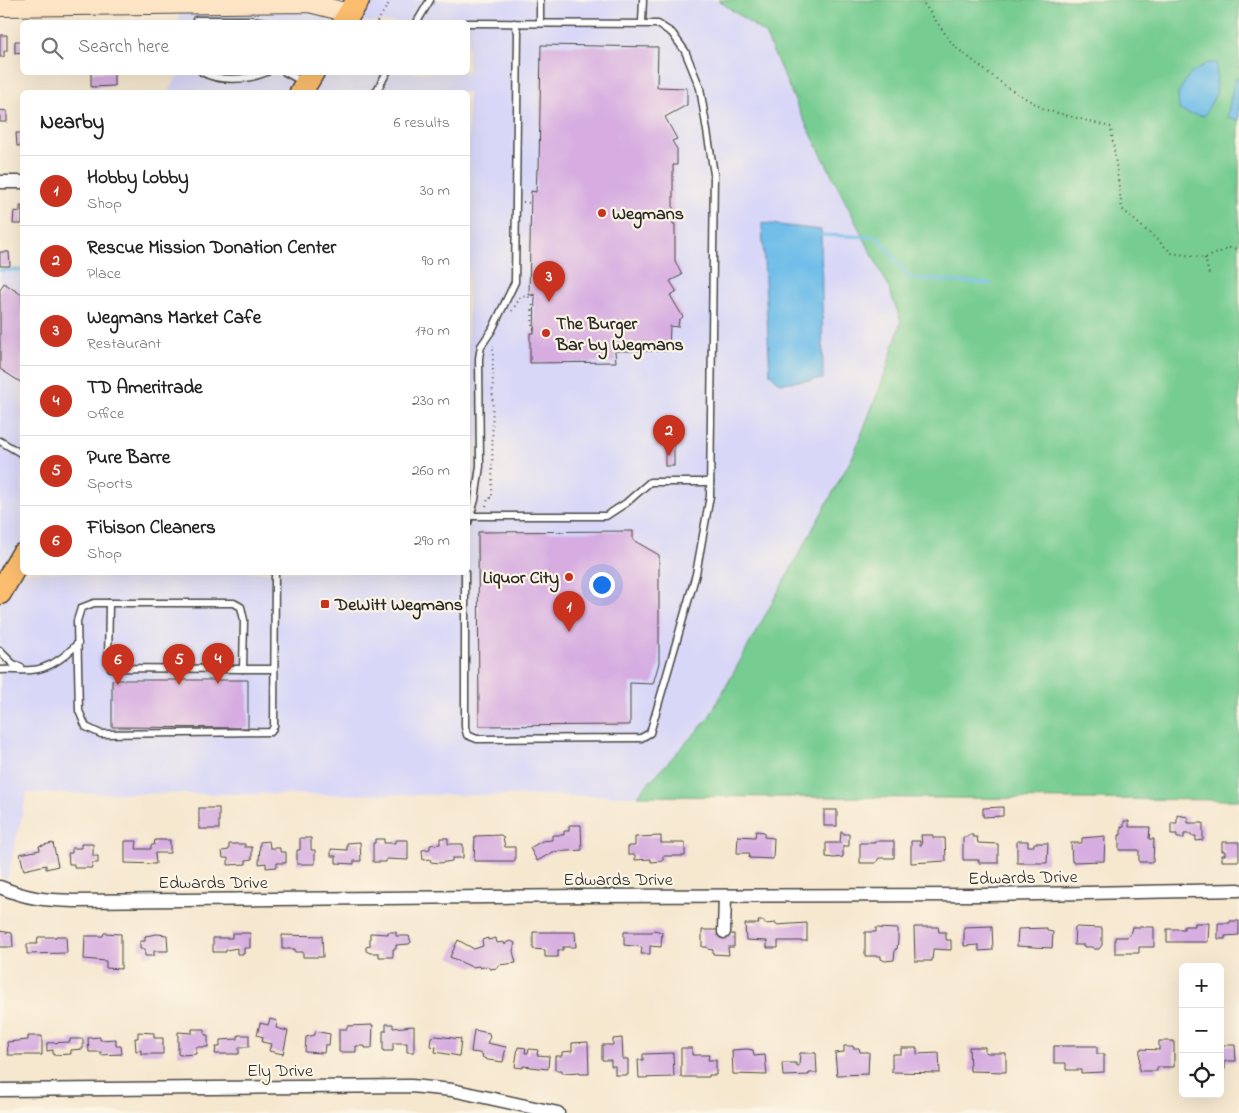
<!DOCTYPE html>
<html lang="en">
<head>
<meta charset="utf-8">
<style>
  :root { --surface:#fff; --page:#f2f2f2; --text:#222; --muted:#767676; --line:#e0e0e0; --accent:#c8321e }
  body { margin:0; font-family:"Indie Flower",sans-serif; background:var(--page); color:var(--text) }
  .controls { position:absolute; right:15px; bottom:15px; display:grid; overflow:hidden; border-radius:8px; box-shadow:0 5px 20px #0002 }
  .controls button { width:45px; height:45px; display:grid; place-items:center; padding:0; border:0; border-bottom:1px solid var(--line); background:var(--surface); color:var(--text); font:25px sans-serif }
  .you { position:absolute; left:601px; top:584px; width:18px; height:18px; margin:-12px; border:4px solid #fff; border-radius:50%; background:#1a73e8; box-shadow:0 0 0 8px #1a73e833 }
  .badge { display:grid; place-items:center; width:32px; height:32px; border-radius:50%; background:var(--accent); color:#fff; font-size:16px; font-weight:700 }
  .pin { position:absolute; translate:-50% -41px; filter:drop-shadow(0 1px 2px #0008) }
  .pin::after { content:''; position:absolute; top:26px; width:18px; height:15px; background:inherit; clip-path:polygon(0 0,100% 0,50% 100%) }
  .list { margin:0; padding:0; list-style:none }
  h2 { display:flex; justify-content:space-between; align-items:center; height:65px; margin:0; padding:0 20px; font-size:21px }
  h2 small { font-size:16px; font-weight:400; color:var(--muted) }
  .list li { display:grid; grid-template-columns:32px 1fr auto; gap:15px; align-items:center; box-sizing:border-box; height:70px; padding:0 20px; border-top:1px solid var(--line) }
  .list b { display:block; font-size:19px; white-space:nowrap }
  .list p { margin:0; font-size:16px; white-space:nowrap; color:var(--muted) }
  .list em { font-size:16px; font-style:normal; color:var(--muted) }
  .icon { flex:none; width:28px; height:28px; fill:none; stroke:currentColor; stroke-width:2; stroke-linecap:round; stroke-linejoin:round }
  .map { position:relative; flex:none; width:1239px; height:1113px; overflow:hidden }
  .search { position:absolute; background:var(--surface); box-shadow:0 5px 20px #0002; left:20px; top:20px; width:450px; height:55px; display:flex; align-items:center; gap:12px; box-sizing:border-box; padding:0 18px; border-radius:8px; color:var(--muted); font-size:19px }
  .panel { position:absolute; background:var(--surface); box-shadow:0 5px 20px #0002; left:20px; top:90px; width:450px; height:485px; border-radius:8px }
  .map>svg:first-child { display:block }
  .built { fill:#d8d7f8 }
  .green { fill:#76cc91; stroke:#507c5e }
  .water { fill:#6fbee9; stroke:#4d748a }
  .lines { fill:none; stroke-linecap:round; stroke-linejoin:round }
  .stream { stroke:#6fbee9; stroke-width:3 }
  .building { fill:#d6ace1 }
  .lane-casing { stroke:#494744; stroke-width:9 }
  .street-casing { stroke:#494744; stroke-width:15 }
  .secondary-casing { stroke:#494744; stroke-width:20 }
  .highway-casing { stroke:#494744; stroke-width:25 }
  .path { stroke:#494744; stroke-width:2; stroke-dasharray:1 4; stroke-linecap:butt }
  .lane { stroke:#fff; stroke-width:6 }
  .street { stroke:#fff; stroke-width:12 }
  .secondary { stroke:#fde5c5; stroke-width:18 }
  .highway { stroke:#fbbd6e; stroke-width:22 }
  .poi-dot { fill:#c8321e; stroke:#fcf5e5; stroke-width:2 }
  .labels { text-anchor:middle; stroke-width:4.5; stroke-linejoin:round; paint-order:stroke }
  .poi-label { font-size:18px; font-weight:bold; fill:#2b2b2b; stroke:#fcf5e5; text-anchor:start }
  .street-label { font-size:18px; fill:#2b2b2b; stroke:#fcf5e5 }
</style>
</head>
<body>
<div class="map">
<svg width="1239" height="1113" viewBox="0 0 1239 1113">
  <rect width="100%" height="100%" fill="#fcf5e5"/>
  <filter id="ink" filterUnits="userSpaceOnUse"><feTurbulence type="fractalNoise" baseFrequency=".02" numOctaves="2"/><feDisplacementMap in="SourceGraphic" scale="10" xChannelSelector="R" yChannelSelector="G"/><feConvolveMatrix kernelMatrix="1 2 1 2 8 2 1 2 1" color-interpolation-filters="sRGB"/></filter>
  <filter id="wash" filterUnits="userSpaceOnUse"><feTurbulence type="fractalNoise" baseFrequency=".0096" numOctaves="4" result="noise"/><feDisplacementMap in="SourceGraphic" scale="20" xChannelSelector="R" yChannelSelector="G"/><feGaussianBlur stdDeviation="1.12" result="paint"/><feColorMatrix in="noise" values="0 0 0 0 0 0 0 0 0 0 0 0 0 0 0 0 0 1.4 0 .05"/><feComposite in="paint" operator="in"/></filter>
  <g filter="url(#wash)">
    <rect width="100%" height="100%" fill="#f6e7cf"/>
    <!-- built -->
    <polygon class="built" points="179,0 718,0 765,34 801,114 887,284 901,321 885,374 853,456 708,719 643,789 638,796 27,793 7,880 0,876 0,270 22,270 22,572 468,572 468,92 169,92 179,73 468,72 468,22 179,22"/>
    <!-- green -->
    <polygon class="green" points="718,0 1239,0 1239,800 638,796 643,789 708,719 853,456 885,374 901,321 887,284 801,114 765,34"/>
    <!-- water -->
    <g class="water">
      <polygon points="1207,63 1217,63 1216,94 1204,116 1189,114 1179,110 1178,93 1189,75"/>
      <polygon points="1239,77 1239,120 1227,117 1235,79"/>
      <polygon points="762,223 821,230 823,379 779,383 770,374"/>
    </g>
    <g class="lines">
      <!-- stream -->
      <g class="stream">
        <polyline points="821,235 878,237 909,278 992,284"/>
        <polyline points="0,270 22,270"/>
      </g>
    </g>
    <g id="blocks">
      <!-- building -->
      <g class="building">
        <polygon points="0,35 7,35 7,51 4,51 4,57 0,57"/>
        <polygon points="15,41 22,41 22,52 15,53"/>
        <polygon points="541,45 658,47 657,87 687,88 687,105 665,117 677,139 672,141 677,149 677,165 673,165 673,224 675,224 675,261 682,275 670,281 677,292 670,295 683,317 679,320 678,327 670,326 669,351 615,351 616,362 530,363 530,333 534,333 535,295 529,295 531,191 536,192 537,169 539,169"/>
        <polygon points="91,72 114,72 114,86 91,87"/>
        <polygon points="0,110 7,111 7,122 0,122"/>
        <polygon points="16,133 22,133 22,146 17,146"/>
        <polygon points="20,206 22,206 22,224 13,224 14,211 20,212"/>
        <polygon points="0,252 9,252 10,266 0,266"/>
        <polygon points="4,283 22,295 22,383 0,369 0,290"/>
        <rect x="665" y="445" width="9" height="21"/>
        <polygon points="633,531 633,540 659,555 659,663 653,684 630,683 630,725 479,726 478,532"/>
        <polygon points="112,680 248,680 248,728 112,727"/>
        <polygon points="1003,807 1003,816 983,817 983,808"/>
        <rect x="199" y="808" width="20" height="21"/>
        <rect x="824" y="810" width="13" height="16"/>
        <polygon points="1177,815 1188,817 1188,823 1203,823 1203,840 1196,841 1196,836 1191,836 1191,834 1184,834 1184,838 1177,838 1177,834 1171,834 1171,823 1177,823"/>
        <polygon points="1124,821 1129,821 1129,827 1150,827 1149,839 1154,839 1153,862 1139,862 1139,850 1119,850 1119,835 1121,835 1121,826 1124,827"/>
        <polygon points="569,825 581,825 582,850 553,852 537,861 530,848 542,841 552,840 552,835 564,835 564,831 569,831"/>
        <polygon points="756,831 764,832 764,837 774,838 773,859 749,858 750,853 737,853 738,836 755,837"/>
        <polygon points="841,832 843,832 843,834 849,834 849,846 843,846 843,857 834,858 826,857 826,843 840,843"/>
        <polygon points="501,835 503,837 505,847 515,847 515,861 474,861 475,836"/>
        <polygon points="921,835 933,835 933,838 945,838 946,861 911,863 911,841 920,841 920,845 922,845"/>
        <polygon points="968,835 973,835 973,837 977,837 978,843 998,844 998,863 979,863 979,860 963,860 963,837 967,837"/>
        <polygon points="661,836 661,843 685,843 685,856 663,856 663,861 651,862 651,859 635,860 635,855 628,855 628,846 635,846 635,837"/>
        <polygon points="1105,836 1104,861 1072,862 1071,843 1082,843 1082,838"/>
        <polygon points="300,838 311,838 311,850 315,850 315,864 297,864 297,850 300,850"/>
        <polygon points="440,838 448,838 448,844 463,844 463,858 452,858 452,861 440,863 431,862 430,859 423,860 422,850 430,849 430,845 440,844"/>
        <polygon points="375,839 384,839 384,843 395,843 395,840 408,840 408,860 386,859 386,862 373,862 373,843 375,843"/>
        <polygon points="155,840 170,840 170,853 155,853 156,864 125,863 125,841 137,841 136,849 151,849 151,845 154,845"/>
        <polygon points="269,841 270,848 280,848 280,852 286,852 286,863 277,863 277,867 266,868 266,863 259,864 260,842"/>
        <polygon points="875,841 894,841 894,858 879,858 876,863 860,863 860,843 875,843"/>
        <polygon points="1017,841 1028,841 1028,846 1034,846 1034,843 1048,843 1047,863 1017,863"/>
        <polygon points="360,842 361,861 354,861 354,864 336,863 336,856 331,856 331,849 347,850 347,843"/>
        <polygon points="1222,842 1239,842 1239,861 1222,861 1222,855 1225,855 1225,851 1222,851"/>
        <polygon points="53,843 58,866 46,869 46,865 24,870 20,854 40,850 39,846"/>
        <polygon points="81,844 93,844 93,856 98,856 98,863 92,863 92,868 74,868 74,864 69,864 68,853 72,853 72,848 81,848"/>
        <polygon points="229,844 245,844 245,847 252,847 252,859 246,860 246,864 228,865 228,858 223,858 222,851 229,850"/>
        <polygon points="758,921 764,921 765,924 776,923 776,925 807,923 807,941 778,941 778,948 767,948 767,941 746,940 745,924 759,924"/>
        <polygon points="1230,921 1239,921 1239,935 1225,936 1225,939 1218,939 1218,923 1230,923"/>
        <polygon points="1195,923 1209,923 1208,942 1167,942 1167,929 1184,929 1184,926 1195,926"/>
        <polygon points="992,926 993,950 979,951 979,945 964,946 964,927"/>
        <polygon points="914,927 938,927 939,932 946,932 946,940 951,940 951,950 933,949 932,961 915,961"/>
        <polygon points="1075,927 1102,928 1102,945 1099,949 1094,949 1092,947 1084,947 1084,945 1074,945"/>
        <polygon points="1132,927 1154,927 1154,947 1139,947 1139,953 1115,953 1115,937 1127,937 1127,936 1130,935"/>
        <polygon points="876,928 898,929 898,940 897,949 895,949 894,960 885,961 881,959 881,956 865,956 865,932 876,932"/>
        <polygon points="1047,928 1047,931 1053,932 1052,948 1017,946 1018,929"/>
        <polygon points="654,930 662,932 661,947 650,946 650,954 641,954 642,947 624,945 624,932 652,932"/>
        <polygon points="702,930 722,930 723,934 734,934 734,947 728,947 729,955 713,954 713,950 708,949 707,947 702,947"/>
        <polygon points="0,931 12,933 13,947 0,947"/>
        <polygon points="388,932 396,932 396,936 409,936 411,942 409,944 396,945 396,949 393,949 393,957 379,957 379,953 370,953 366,951 366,947 370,946 370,933 388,934"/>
        <polygon points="533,932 575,932 576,947 563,947 563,950 558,950 558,957 545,957 545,950 533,949"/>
        <polygon points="104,933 121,934 121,969 106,968 106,961 84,959 85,936 103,936"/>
        <polygon points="232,933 250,933 250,948 244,948 244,954 237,954 237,948 226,950 226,952 213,952 213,938 232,938"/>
        <polygon points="157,934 167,935 168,951 154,951 154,956 145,956 145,949 140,949 140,941 145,941 145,936"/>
        <polygon points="282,935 322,936 323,957 303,957 303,952 295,952 295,949 282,949"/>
        <polygon points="56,936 66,936 67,953 27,954 27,944 37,944 38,937 56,937"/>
        <polygon points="488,938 488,940 496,938 497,943 504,942 505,945 507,942 511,941 515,943 513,951 516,963 498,965 497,968 490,969 487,966 480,968 479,966 472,967 450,957 458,940 474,949 483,946 482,940"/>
        <polygon points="270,1019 277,1021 276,1028 288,1031 283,1054 269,1051 271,1044 262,1042 263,1037 257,1035 260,1023 268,1025"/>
        <polygon points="386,1024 393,1024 393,1028 414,1026 414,1052 407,1052 407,1043 393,1043 393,1051 383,1051 383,1031 386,1031"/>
        <polygon points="373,1025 372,1048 365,1048 365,1046 356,1046 356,1052 339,1052 339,1029 347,1029 347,1026"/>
        <polygon points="192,1029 205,1029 205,1035 208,1035 208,1047 196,1047 196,1054 180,1055 178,1054 178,1032 192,1033"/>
        <polygon points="474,1030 489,1033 490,1037 487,1043 506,1047 503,1062 488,1060 482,1057 483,1055 479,1053 471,1052"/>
        <polygon points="315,1031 330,1034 329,1045 325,1045 324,1053 305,1052 306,1037 315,1035"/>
        <polygon points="138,1032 154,1033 154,1038 163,1038 163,1054 141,1054 141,1050 136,1051 135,1038 138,1038"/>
        <polygon points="238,1035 249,1035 249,1047 239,1047 239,1054 215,1054 216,1047 220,1047 220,1040 238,1039"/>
        <polygon points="28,1036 42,1036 42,1055 8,1055 7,1042 28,1040"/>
        <polygon points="436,1036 461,1039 459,1056 435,1052 436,1047 430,1046 431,1037"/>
        <polygon points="100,1037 100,1040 116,1039 116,1046 121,1046 122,1054 101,1055 101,1052 89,1052 88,1038"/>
        <polygon points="622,1038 623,1059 628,1059 628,1075 615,1075 615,1066 611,1066 611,1060 602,1060 602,1045 613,1045 613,1039"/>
        <polygon points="70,1039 83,1039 83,1049 71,1050 71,1054 53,1055 53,1050 47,1051 47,1043 70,1042"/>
        <polygon points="1159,1041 1174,1041 1174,1067 1157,1067 1157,1071 1139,1071 1140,1049 1159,1050"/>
        <polygon points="588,1042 589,1074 580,1074 580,1072 562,1073 562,1070 555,1070 555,1056 562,1056 562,1052 572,1051 572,1043"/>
        <polygon points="1225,1045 1235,1045 1236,1061 1225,1061 1225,1069 1220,1069 1220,1046"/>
        <polygon points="844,1046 853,1046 853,1048 859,1048 860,1052 869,1052 868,1074 837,1075 835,1053 844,1052"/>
        <polygon points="1054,1046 1097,1046 1097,1054 1104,1054 1104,1072 1081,1073 1081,1070 1066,1070 1066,1063 1054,1063"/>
        <polygon points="518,1047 526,1048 525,1053 528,1053 529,1049 538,1050 537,1055 549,1056 548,1069 523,1066 523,1068 515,1067"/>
        <polygon points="969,1047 985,1047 985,1052 988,1053 1006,1053 1006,1072 970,1071"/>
        <polygon points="681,1048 692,1048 692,1055 709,1055 708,1060 716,1060 716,1075 709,1075 709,1077 681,1077"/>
        <polygon points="901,1048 917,1048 917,1054 939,1053 940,1073 892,1072 892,1054 901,1054"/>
        <polygon points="747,1049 753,1050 754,1056 765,1055 767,1075 733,1074 732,1050"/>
        <polygon points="673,1053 674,1077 639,1078 638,1060 643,1060 643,1054"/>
        <polygon points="800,1053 816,1053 817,1073 809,1073 809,1075 783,1076 782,1063 796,1063 796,1066 799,1066"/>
      </g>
    </g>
  </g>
  <g filter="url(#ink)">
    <use href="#blocks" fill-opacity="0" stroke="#494744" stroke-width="1"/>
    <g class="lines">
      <!-- lane casing -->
      <g class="lane-casing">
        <g id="lane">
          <polyline points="540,0 540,23"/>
          <polyline points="196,20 250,20 265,22"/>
          <polyline points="417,22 430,0"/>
          <polyline points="642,23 643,0"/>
          <path d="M202 72C219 82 249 80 267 72"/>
          <polyline points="285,72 303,82"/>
          <polyline points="376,92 387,72"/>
          <polyline points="0,441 22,454"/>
          <polyline points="470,516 606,516 626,503 650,482 710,482"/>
          <polyline points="468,523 475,500 480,466 479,358 481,346 492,330 515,282 518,32 514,23"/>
          <polyline points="465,572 465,727 467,735 477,739 641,738 650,733 696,574 710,496 714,174 700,88 685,51 672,33 658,24 468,23"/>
          <polyline points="109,603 108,663 111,668 243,669"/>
          <polyline points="0,651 13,664 21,667"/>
          <polyline points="274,669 243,669 244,620 241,607 234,603 94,603 81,608 77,621 79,711 86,727 101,734 271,732 274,726 275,572"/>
          <path d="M0 670C11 669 21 671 31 670 50 669 66 656 78 643"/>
        </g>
      </g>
      <!-- street casing -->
      <g class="street-casing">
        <g id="street">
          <polyline points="0,182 22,182"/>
          <path d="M0 887C28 899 45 900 75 901L584 896 990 895 1239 890"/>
          <polyline points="724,932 725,896"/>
          <polyline points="0,1090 411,1086 452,1090 558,1113"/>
        </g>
      </g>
      <!-- secondary casing -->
      <g class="secondary-casing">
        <polyline id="secondary" points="0,7 309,3 349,13"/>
      </g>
      <!-- highway casing -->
      <g class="highway-casing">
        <g id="highway">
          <polyline points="344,22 358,0"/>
          <polyline points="301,92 313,72"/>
          <polyline points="0,593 22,555"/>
        </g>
      </g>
      <!-- path -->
      <g class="path">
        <polyline points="921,0 954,46 1008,88 1046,110 1111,127 1122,209 1172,253 1205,258 1230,248 1239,249"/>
        <polyline points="377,22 391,0"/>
        <polyline points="523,202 531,203"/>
        <polyline points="1205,258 1209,274"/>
        <polyline points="512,311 521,296 529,297 533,295 532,329 534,329"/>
        <polyline points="486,506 488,498 492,498 493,345"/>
      </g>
      <!-- lane -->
      <use href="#lane" class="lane"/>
      <!-- street -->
      <use href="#street" class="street"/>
      <!-- secondary -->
      <use href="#secondary" class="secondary"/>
      <!-- highway -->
      <use href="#highway" class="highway"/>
    </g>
  </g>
  <!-- markers -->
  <g class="poi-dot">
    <circle cx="602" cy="213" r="5"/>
    <circle cx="546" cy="333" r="5"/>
    <circle cx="569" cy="577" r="5"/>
    <rect x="320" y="599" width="10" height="10" rx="2.5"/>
  </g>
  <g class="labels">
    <!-- poi labels -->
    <g class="poi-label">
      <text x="612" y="219">Wegmans</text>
      <text x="556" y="329">The Burger<tspan x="556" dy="21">Bar by Wegmans</tspan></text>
      <text x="559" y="583" text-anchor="end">Liquor City</text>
      <text x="335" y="610">DeWitt Wegmans</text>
    </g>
    <!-- street labels -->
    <g class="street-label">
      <text transform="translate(1023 877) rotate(-1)" y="6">Edwards Drive</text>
      <text x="618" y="885">Edwards Drive</text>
      <text x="213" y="888">Edwards Drive</text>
      <text x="280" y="1076">Ely Drive</text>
    </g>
  </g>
</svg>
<div class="controls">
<button>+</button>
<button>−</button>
<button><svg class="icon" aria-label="locate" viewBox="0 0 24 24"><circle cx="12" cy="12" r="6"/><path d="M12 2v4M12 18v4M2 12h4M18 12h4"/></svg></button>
</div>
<div class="you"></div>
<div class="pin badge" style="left:569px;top:632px">1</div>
<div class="pin badge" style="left:669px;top:456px">2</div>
<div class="pin badge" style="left:549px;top:302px">3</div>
<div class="pin badge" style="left:218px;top:684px">4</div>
<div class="pin badge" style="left:179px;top:685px">5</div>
<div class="pin badge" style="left:118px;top:685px">6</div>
<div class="search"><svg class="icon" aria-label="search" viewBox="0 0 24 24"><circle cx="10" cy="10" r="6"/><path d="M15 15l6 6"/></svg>Search here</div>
<section class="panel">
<h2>Nearby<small>6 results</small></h2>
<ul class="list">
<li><span class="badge">1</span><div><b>Hobby Lobby</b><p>Shop</p></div><em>30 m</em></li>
<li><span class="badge">2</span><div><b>Rescue Mission Donation Center</b><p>Place</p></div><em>90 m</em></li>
<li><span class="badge">3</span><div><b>Wegmans Market Cafe</b><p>Restaurant</p></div><em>170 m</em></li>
<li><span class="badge">4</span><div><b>TD Ameritrade</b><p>Office</p></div><em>230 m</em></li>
<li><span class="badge">5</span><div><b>Pure Barre</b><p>Sports</p></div><em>260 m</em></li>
<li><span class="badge">6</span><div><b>Fibison Cleaners</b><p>Shop</p></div><em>290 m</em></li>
</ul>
</section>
</div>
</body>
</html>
